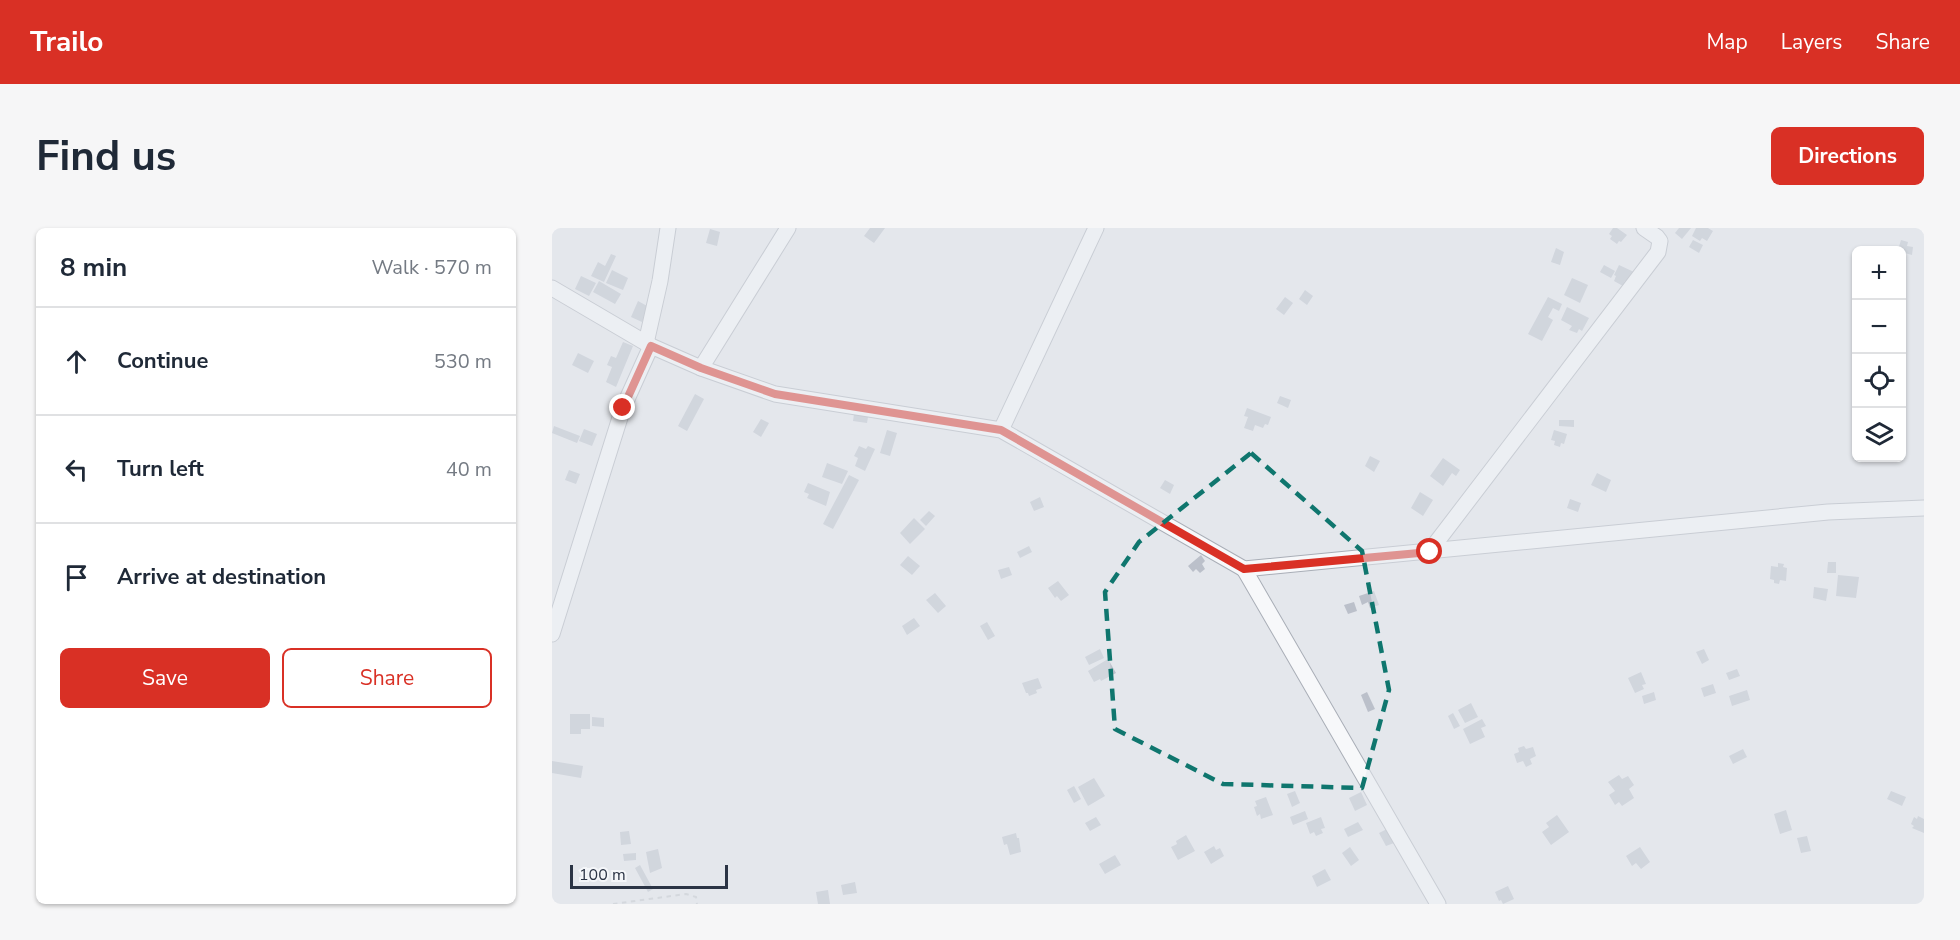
<!DOCTYPE html>
<html lang="en">
<head>
<meta charset="utf-8">
<style>
  :root { --surface:#fff; --page:#f6f6f7; --text:#1f2937; --muted:#747a83; --line:#e0e1e3; --accent:#d93025 }
  body { margin:0; font-family:"Nunito Sans",sans-serif; background:var(--page); color:var(--text) }
  .controls { position:absolute; right:18px; top:18px; display:grid; overflow:hidden; border-radius:9px; box-shadow:0 2px 4px #0004 }
  .controls button { width:54px; height:54px; display:grid; place-items:center; padding:0; border:0; border-bottom:2px solid var(--line); background:var(--surface); color:var(--text); font:30px sans-serif }
  .scale { position:absolute; left:18px; bottom:15px; width:158px; box-sizing:border-box; padding-left:6px; border:3px solid #2b3445; border-top:0; font-size:16px; line-height:21px; white-space:nowrap; color:#2b3445; -webkit-text-stroke:4px #f4f6f9; paint-order:stroke }
  .stop { position:absolute; width:18px; height:18px; margin:-14px; border:4px solid #d93025; border-radius:50%; background:#fff }
  .stop.end { background:#d93025; border-color:#fff; box-shadow:0 2px 6px #0008 }
  .list { margin:0; padding:0; list-style:none }
  h2 { display:flex; justify-content:space-between; align-items:center; height:78px; margin:0; padding:0 24px; font-size:26px }
  h2 small { font-size:20px; font-weight:400; color:var(--muted) }
  .list li { display:grid; grid-template-columns:39px 1fr auto; gap:18px; align-items:center; box-sizing:border-box; height:108px; padding:0 24px; border-top:2px solid var(--line) }
  .list b { display:block; font-size:22px; white-space:nowrap }
  .list em { font-size:20px; font-style:normal; color:var(--muted) }
  .actions { display:flex; gap:12px; padding:18px 24px }
  .actions a { flex:1; padding:14px 0; border:2px solid var(--accent); border-radius:9px; text-align:center; font-size:21px; color:var(--accent) }
  .actions .main { background:var(--accent); color:#fff }
  .icon { flex:none; width:33px; height:33px; fill:none; stroke:currentColor; stroke-width:2; stroke-linecap:round; stroke-linejoin:round }
  .map { position:relative; flex:none; width:1372px; height:676px; overflow:hidden; border-radius:9px }
  header { display:flex; align-items:center; gap:36px; box-sizing:border-box; height:84px; padding:0 30px; background:var(--accent); color:#fff }
  header strong { font-size:28px }
  nav { display:flex; gap:33px; margin-inline-start:auto; font-size:21px }
  .intro { display:flex; align-items:center; justify-content:space-between; box-sizing:border-box; height:144px; padding:0 36px }
  h1 { margin:0; font-size:42px }
  .button { padding:15px 27px; border-radius:9px; background:var(--accent); color:#fff; font-size:21px; font-weight:700 }
  main { display:flex; gap:36px; padding:0 36px }
  aside { flex:1; background:var(--surface); border-radius:9px; box-shadow:0 2px 4px #0004 }
  .map>svg:first-child { display:block }
  .building { fill:#bbc0ca }
  .lines { fill:none; stroke-linecap:round; stroke-linejoin:round }
  .minor-casing { stroke:#a9aeb7; stroke-width:17 }
  .path { stroke:#c2c5cb; stroke-width:2; stroke-dasharray:4.5 4.5; stroke-linecap:butt }
  .minor { stroke:#f7f8fa; stroke-width:15 }
  .route { stroke:#d93025; stroke-width:8 }
  .marked { fill:none; stroke:#0f766e; stroke-width:4.5; stroke-dasharray:12 8; stroke-linejoin:round }
</style>
</head>
<body>
<header>
<strong>Trailo</strong>
<nav><a>Map</a><a>Layers</a><a>Share</a></nav>
</header>
<div class="intro"><h1>Find us</h1><a class="button">Directions</a></div>
<main>
<aside>
<h2>8 min<small>Walk · 570 m</small></h2>
<ul class="list">
<li><svg class="icon" aria-label="ahead" viewBox="0 0 24 24"><path d="M12 20V5M6 11l6-6 6 6"/></svg><div><b>Continue</b></div><em>530 m</em></li>
<li><svg class="icon" aria-label="left" viewBox="0 0 24 24"><path d="M17 20v-9H6M10 6l-5 5 5 5"/></svg><div><b>Turn left</b></div><em>40 m</em></li>
<li><svg class="icon" aria-label="arrive" viewBox="0 0 24 24"><path d="M6 21V4h12l-3 4 3 4H6"/></svg><div><b>Arrive at destination</b></div></li>
</ul>
<div class="actions"><a class="main">Save</a><a>Share</a></div>
</aside>
<div class="map">
<svg width="1372" height="676" viewBox="0 0 1372 676">
  <rect width="100%" height="100%" fill="#e4e7ec"/>
  <!-- building -->
  <g class="building">
    <polygon points="318,0 333,0 322,15 312,8"/>
    <polygon points="1061,0 1065,0 1075,7 1069,14 1067,13 1065,16 1058,11 1060,8 1057,6"/>
    <polygon points="1127,0 1139,0 1130,11 1123,5"/>
    <polygon points="1144,0 1156,0 1161,3 1155,13 1150,10 1148,13 1140,8"/>
    <polygon points="158,1 168,4 165,18 154,15"/>
    <polygon points="1141,12 1151,17 1147,25 1137,19"/>
    <polygon points="1349,12 1356,14 1355,18 1361,19 1360,27 1353,25 1352,29 1350,28 1350,22 1346,22"/>
    <polygon points="1004,20 1012,24 1008,37 999,34"/>
    <polygon points="59,26 64,28 52,54 39,48 46,34 53,38"/>
    <polygon points="1052,37 1063,43 1059,50 1048,44"/>
    <polygon points="1067,37 1082,44 1077,55 1073,53 1071,58 1062,53 1064,48 1062,47"/>
    <polygon points="60,42 76,50 71,62 54,55"/>
    <polygon points="29,48 44,55 37,68 23,61"/>
    <polygon points="1020,50 1036,57 1028,75 1012,67"/>
    <polygon points="47,53 69,66 63,76 41,64"/>
    <polygon points="753,62 761,68 755,77 747,71"/>
    <polygon points="733,69 741,75 732,87 724,81"/>
    <polygon points="996,69 1010,76 1007,83 1001,80 996,89 1001,92 990,113 976,106"/>
    <polygon points="86,73 97,79 90,94 79,89"/>
    <polygon points="1015,79 1037,90 1030,103 1027,101 1025,105 1017,102 1020,98 1009,92"/>
    <polygon points="71,114 81,118 64,159 54,154 60,139 55,137 59,128 64,130"/>
    <polygon points="26,125 42,133 36,145 20,137"/>
    <polygon points="143,166 152,171 135,203 126,198"/>
    <polygon points="728,168 739,172 736,180 725,175"/>
    <polygon points="695,180 719,189 716,197 713,196 711,200 703,197 701,203 692,200 696,189 692,188"/>
    <polygon points="302,186 316,189 315,195 301,193"/>
    <polygon points="209,191 217,195 209,209 201,204"/>
    <polygon points="1007,192 1022,192 1022,199 1007,198"/>
    <polygon points="2,198 28,208 25,215 0,205"/>
    <polygon points="32,201 45,206 40,218 27,213"/>
    <polygon points="335,202 345,205 338,228 328,225"/>
    <polygon points="1002,202 1015,206 1012,216 1009,215 1008,219 1002,217 1003,213 999,212"/>
    <polygon points="307,218 314,221 316,218 323,221 313,243 303,238 306,230 302,228"/>
    <polygon points="818,228 828,233 822,244 813,238"/>
    <polygon points="891,230 908,242 904,248 900,245 891,258 878,248"/>
    <polygon points="275,235 296,243 290,256 270,249"/>
    <polygon points="17,242 28,246 24,256 13,252"/>
    <polygon points="1045,245 1059,252 1054,264 1039,257"/>
    <polygon points="297,247 307,252 281,301 271,296"/>
    <polygon points="613,252 622,257 618,266 608,260"/>
    <polygon points="256,255 278,264 274,278 255,270 257,266 252,264"/>
    <polygon points="868,264 881,272 871,288 859,280"/>
    <polygon points="488,269 492,279 482,283 478,274"/>
    <polygon points="1018,271 1029,275 1026,284 1015,280"/>
    <polygon points="377,283 383,288 374,298 368,292"/>
    <polygon points="362,290 373,301 358,316 348,305"/>
    <polygon points="477,318 480,324 468,330 465,324"/>
    <polygon points="649,327 653,333 650,336 653,341 648,345 644,341 641,344 636,338"/>
    <polygon points="356,328 368,338 360,347 348,337"/>
    <polygon points="1276,334 1284,334 1284,345 1275,345"/>
    <polygon points="1226,335 1232,336 1231,339 1235,340 1234,353 1228,352 1227,356 1222,355 1222,352 1218,351 1219,338 1226,339"/>
    <polygon points="457,339 460,347 449,351 446,342"/>
    <polygon points="1286,347 1307,349 1304,370 1284,368"/>
    <polygon points="506,353 517,367 509,373 505,368 503,370 496,360"/>
    <polygon points="1262,359 1276,361 1274,373 1261,370"/>
    <polygon points="822,363 827,377 818,380 816,374 810,377 807,368"/>
    <polygon points="383,365 394,378 386,385 374,372"/>
    <polygon points="802,374 805,383 796,386 792,377"/>
    <polygon points="362,390 368,398 355,407 350,398"/>
    <polygon points="435,394 443,408 436,412 428,398"/>
    <polygon points="548,421 552,430 537,437 533,429"/>
    <polygon points="1152,421 1157,432 1150,436 1144,424"/>
    <polygon points="556,431 564,445 549,453 548,451 542,454 536,443"/>
    <polygon points="1185,441 1188,448 1177,452 1174,445"/>
    <polygon points="1089,444 1094,456 1090,457 1092,461 1083,465 1076,450"/>
    <polygon points="486,450 490,460 484,462 485,465 477,468 476,465 474,465 470,455"/>
    <polygon points="1161,456 1164,465 1152,469 1149,460"/>
    <polygon points="1195,462 1198,472 1180,478 1177,468"/>
    <polygon points="815,464 823,481 816,484 809,467"/>
    <polygon points="1102,464 1104,472 1092,476 1090,468"/>
    <polygon points="919,475 926,489 913,495 906,482"/>
    <polygon points="901,485 908,498 902,501 896,488"/>
    <polygon points="18,486 38,486 38,501 29,501 29,506 18,506"/>
    <polygon points="40,489 52,490 52,499 40,498"/>
    <polygon points="930,491 934,498 929,500 933,509 918,516 911,501"/>
    <polygon points="972,518 974,521 981,519 984,528 978,531 980,536 974,539 971,533 965,535 962,526 967,524 966,520"/>
    <polygon points="1191,521 1195,529 1181,536 1177,528"/>
    <polygon points="0,533 31,538 29,550 0,545"/>
    <polygon points="1067,547 1070,551 1076,548 1082,557 1077,561 1082,570 1070,578 1067,574 1063,577 1057,567 1063,563 1056,554"/>
    <polygon points="542,550 553,568 536,578 526,559"/>
    <polygon points="522,558 529,571 522,575 515,562"/>
    <polygon points="743,563 748,575 740,579 735,566"/>
    <polygon points="1339,563 1354,569 1350,578 1335,571"/>
    <polygon points="809,564 815,577 803,583 797,570"/>
    <polygon points="714,569 721,587 709,591 708,586 705,588 702,579 705,578 703,573"/>
    <polygon points="1234,582 1240,602 1228,606 1222,586"/>
    <polygon points="753,583 756,591 741,597 738,589"/>
    <polygon points="1005,587 1017,604 999,617 990,604 997,599 994,595"/>
    <polygon points="1366,588 1372,591 1372,605 1360,600 1362,598 1359,596 1362,589 1365,591"/>
    <polygon points="544,589 549,597 538,603 533,595"/>
    <polygon points="769,589 773,600 769,601 771,605 764,608 762,604 758,606 754,595"/>
    <polygon points="806,594 811,602 796,609 792,601"/>
    <polygon points="835,601 842,615 834,618 827,605"/>
    <polygon points="77,603 79,616 69,617 68,604"/>
    <polygon points="464,605 465,610 467,610 469,624 458,627 455,616 452,617 450,609"/>
    <polygon points="634,607 643,623 626,632 619,619 625,616 624,613"/>
    <polygon points="1255,608 1259,623 1249,625 1245,610"/>
    <polygon points="662,618 664,622 668,620 672,628 659,636 652,624"/>
    <polygon points="798,619 807,632 799,638 790,625"/>
    <polygon points="1088,619 1098,634 1089,641 1084,635 1080,638 1074,628"/>
    <polygon points="106,621 110,640 98,645 94,624"/>
    <polygon points="84,625 84,632 72,633 71,626"/>
    <polygon points="563,627 569,637 553,646 547,636"/>
    <polygon points="88,637 101,661 96,664 83,640"/>
    <polygon points="773,641 779,652 765,659 760,648"/>
    <polygon points="303,654 305,665 291,667 289,657"/>
    <polygon points="956,658 962,671 951,676 949,672 947,673 943,664"/>
    <polygon points="276,662 278,676 266,676 264,664"/>
  </g>
  <g class="lines">
    <!-- minor casing -->
    <g class="minor-casing">
      <g id="minor">
        <polyline points="0,60 99,118"/>
        <polyline points="94,115 108,53 116,0"/>
        <polyline points="149,140 236,0"/>
        <polyline points="449,202 544,0"/>
        <polyline points="877,324 1106,24 1108,13 1105,9 1092,0"/>
        <polyline points="692,341 886,676"/>
        <polyline points="0,406 71,180 99,118 149,140 223,166 449,202 692,341 1276,284 1372,280"/>
      </g>
    </g>
    <!-- path -->
    <polyline class="path" points="61,676 134,666 144,669 145,676"/>
    <!-- minor -->
    <use href="#minor" class="minor"/>
  </g>
  <g class="lines">
    <!-- route -->
    <polyline class="route" points="71,180 99,118 149,140 223,166 449,202 692,341 878,324"/>
  </g>
  <!-- marked area -->
  <path d="M0 0H1372V676H0ZM699 225 810 323 837 462 810 560 671 556 563 501 553 364 587 314Z" fill="#e4e7ec" fill-opacity=".55" fill-rule="evenodd"/>
  <path class="marked" d="M699 225 810 323 837 462 810 560 671 556 563 501 553 364 587 314Z"/>
</svg>
<div class="controls">
<button>+</button>
<button>−</button>
<button><svg class="icon" aria-label="locate" viewBox="0 0 24 24"><circle cx="12" cy="12" r="6"/><path d="M12 2v4M12 18v4M2 12h4M18 12h4"/></svg></button>
<button><svg class="icon" aria-label="layers" viewBox="0 0 24 24"><path d="M12 4l9 5-9 5-9-5zM3 14l9 5 9-5"/></svg></button>
</div>
<div class="scale">100 m</div>
<div class="stop" style="left:878px;top:324px"></div>
<div class="stop end" style="left:71px;top:180px"></div>
</div>
</main>
</body>
</html>
